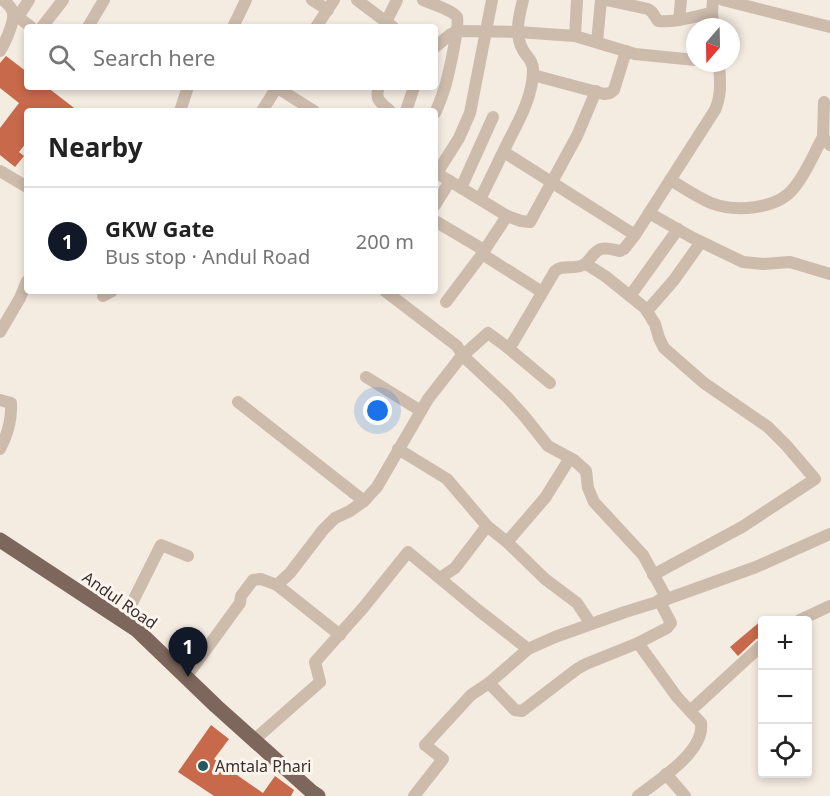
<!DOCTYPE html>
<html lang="en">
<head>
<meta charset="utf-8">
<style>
  :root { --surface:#fff; --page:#f6f6f6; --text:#222; --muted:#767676; --line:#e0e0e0; --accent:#111827 }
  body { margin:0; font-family:"Noto Sans",sans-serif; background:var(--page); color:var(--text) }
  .controls { position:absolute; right:18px; bottom:18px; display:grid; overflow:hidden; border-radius:6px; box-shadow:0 3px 9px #0003 }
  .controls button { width:54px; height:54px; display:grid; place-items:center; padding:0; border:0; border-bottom:2px solid var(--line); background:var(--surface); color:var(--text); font:30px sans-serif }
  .compass { position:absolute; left:686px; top:18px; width:54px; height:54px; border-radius:50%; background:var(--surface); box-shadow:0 3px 9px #0003; rotate:200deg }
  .you { position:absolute; left:378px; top:411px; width:21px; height:21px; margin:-15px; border:4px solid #fff; border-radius:50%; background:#1a73e8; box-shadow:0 0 0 9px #1a73e833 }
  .badge { display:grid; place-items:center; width:39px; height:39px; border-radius:50%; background:var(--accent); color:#fff; font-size:20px; font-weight:700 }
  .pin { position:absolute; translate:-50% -50px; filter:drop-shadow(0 2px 3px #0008) }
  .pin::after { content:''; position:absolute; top:32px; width:21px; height:18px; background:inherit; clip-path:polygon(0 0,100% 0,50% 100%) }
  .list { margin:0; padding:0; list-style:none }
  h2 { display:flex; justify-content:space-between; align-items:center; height:78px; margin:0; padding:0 24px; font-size:26px }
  h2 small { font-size:20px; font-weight:400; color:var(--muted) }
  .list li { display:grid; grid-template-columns:39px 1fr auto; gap:18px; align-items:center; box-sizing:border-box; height:108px; padding:0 24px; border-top:2px solid var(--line) }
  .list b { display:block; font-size:22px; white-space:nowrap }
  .list p { margin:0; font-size:20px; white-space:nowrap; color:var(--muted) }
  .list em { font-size:20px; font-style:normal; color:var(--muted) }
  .icon { flex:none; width:33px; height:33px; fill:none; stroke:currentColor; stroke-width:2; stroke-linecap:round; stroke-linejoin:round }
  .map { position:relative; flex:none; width:830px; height:796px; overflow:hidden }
  .search { position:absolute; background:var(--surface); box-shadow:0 3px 9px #0003; left:24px; top:24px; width:414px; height:66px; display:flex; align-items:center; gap:15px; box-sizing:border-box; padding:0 21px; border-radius:6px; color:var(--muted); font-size:22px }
  .panel { position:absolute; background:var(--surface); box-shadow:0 3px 9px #0003; left:24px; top:108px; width:414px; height:186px; border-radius:6px }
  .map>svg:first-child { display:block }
  .building { fill:#c8694b }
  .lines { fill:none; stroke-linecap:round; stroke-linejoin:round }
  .street { stroke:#cdbbac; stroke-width:12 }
  .primary { stroke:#7d675c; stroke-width:15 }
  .poi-dot { fill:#1f5a5e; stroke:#fbf5ee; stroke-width:2 }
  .labels { text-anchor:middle; stroke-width:6; stroke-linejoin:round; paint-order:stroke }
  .street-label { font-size:16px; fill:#3b302b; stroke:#fbf5ee }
  .poi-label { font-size:16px; fill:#3b302b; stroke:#fbf5ee; text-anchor:start }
</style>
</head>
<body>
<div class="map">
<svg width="830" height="796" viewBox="0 0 830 796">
  <rect width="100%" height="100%" fill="#f4ebe1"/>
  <!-- building -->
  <g class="building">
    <polygon points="6,56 27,72 27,87 47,87 78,111 27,111 27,142 19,152 24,156 15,167 0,155 0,128 19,103 0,88 0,63"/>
    <polygon points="762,620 762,637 756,639 738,656 730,647"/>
    <polygon points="211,725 229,739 214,759 263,793 275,776 294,790 291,796 214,796 178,772"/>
  </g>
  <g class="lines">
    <!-- street -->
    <g class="street">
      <polyline points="312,0 328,10"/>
      <polyline points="357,0 393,27"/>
      <path d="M423 0C430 3 454 11 457 17 460 24 448 77 445 87 442 96 439 105 435 113"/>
      <path d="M606 0 648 9 652 12 658 21C676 23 695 16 712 13"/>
      <polyline points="713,0 712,13 714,27"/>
      <polyline points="723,0 830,27"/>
      <polyline points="13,13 31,27"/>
      <polyline points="18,17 29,0"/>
      <polyline points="679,20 681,0"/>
      <polyline points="386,22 397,0"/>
      <polyline points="42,27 63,0"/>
      <polyline points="88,27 104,0"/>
      <polyline points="233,27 246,0"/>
      <polyline points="316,27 334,0"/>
      <polyline points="575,36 577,0"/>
      <polyline points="597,42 601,0"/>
      <polyline points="435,47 451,34 457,31 518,32 575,36 635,54 695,60"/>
      <path d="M0 51C5 43 15 21 13 12 11 7 7 3 3 0"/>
      <polyline points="533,75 604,94 610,93 614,90 626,51"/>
      <polyline points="276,87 314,111"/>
      <path d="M379 87C374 100 381 102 390 111"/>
      <polyline points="824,102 823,137 830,145"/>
      <polyline points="180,111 188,87"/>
      <polyline points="262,111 277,87"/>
      <polyline points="406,111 414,87"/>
      <polyline points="504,152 635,235"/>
      <polyline points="0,171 27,187"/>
      <polyline points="435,172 507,216 521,221 530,222 577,136 596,91"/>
      <polyline points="437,173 459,138 470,113 492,0"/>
      <path d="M670 180C683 187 697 197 711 203 734 212 776 210 793 189 806 174 813 155 823 137"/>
      <polyline points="461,188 493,117"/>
      <path d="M480 199C490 180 499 160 509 140 520 119 533 95 533 70 533 60 527 58 523 50 514 35 519 16 523 0"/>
      <polyline points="435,205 450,181"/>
      <polyline points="649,213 693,238 743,262 763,264 790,262 830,274"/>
      <polyline points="435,221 484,250"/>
      <polyline points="482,254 542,292"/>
      <polyline points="586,264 605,276 645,308 655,324 659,338 664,348 704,383 768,427 786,445 815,479 742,527 653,575"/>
      <polyline points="385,291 457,346 463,356 507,397 525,417 548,446 574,460 586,471 588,488 594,502 643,555 667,599 625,612 555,637 528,649"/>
      <polyline points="103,296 112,291"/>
      <polyline points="630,296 678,229"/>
      <polyline points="446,302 480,257 507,216"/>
      <polyline points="647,311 674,280 701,242"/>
      <polyline points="0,332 20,298 27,281"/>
      <polyline points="507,347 550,383"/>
      <polyline points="366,377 421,411"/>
      <path d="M0 400 11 403C12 420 8 434 0 449"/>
      <polyline points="238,402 364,501"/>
      <polyline points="398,449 447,479 487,526"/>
      <polyline points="570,458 545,498 507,542 545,579 577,603 591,624"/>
      <polyline points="440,578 455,568 487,526 507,542"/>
      <polyline points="277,585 340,635"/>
      <polyline points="667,599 756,567 830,534"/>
      <polyline points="800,620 830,606"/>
      <polyline points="123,621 161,545 188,556"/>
      <path d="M186 677 240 603 241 596 253 580 261 579 277 585 290 573 323 530 335 518 350 511 364 501 377 487 428 399 460 358 488 333 507 347 512 344 555 271C563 264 573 270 583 265 590 262 592 252 601 249 607 247 614 250 620 251L624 249 635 235 715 110C722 94 720 80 719 63"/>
      <polyline points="489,683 515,710 522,711 577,669 586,664 638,643"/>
      <polyline points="690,711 762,645"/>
      <polyline points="254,740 320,682 315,662 363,608 408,552 478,610 528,649 489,683 471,695 425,745 443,759 414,796"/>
      <polyline points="666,774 685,796"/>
      <path d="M638 796C657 781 705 752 701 723L677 697 638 643 667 628 671 623 659 600"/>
    </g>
    <!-- primary -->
    <polyline class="primary" points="0,540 137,630 216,706 312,792 318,796"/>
  </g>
  <!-- markers -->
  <circle class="poi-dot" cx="203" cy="766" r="6"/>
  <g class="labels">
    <!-- street labels -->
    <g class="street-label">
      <text transform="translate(120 600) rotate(35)" y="6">Andul Road</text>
    </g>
    <!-- poi labels -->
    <g class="poi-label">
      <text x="215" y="772">Amtala Phari</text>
    </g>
  </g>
</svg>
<div class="controls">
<button>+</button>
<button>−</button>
<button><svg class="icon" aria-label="locate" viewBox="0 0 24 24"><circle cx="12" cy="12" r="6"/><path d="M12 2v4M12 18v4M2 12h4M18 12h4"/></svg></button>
</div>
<svg class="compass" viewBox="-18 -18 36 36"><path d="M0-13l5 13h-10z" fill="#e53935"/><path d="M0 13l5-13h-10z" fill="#767676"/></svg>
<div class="you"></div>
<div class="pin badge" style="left:188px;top:677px">1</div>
<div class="search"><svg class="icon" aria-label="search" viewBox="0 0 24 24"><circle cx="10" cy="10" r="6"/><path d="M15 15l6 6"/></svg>Search here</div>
<section class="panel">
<h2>Nearby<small></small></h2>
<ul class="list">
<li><span class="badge">1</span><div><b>GKW Gate</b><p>Bus stop · Andul Road</p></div><em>200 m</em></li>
</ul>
</section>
</div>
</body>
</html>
